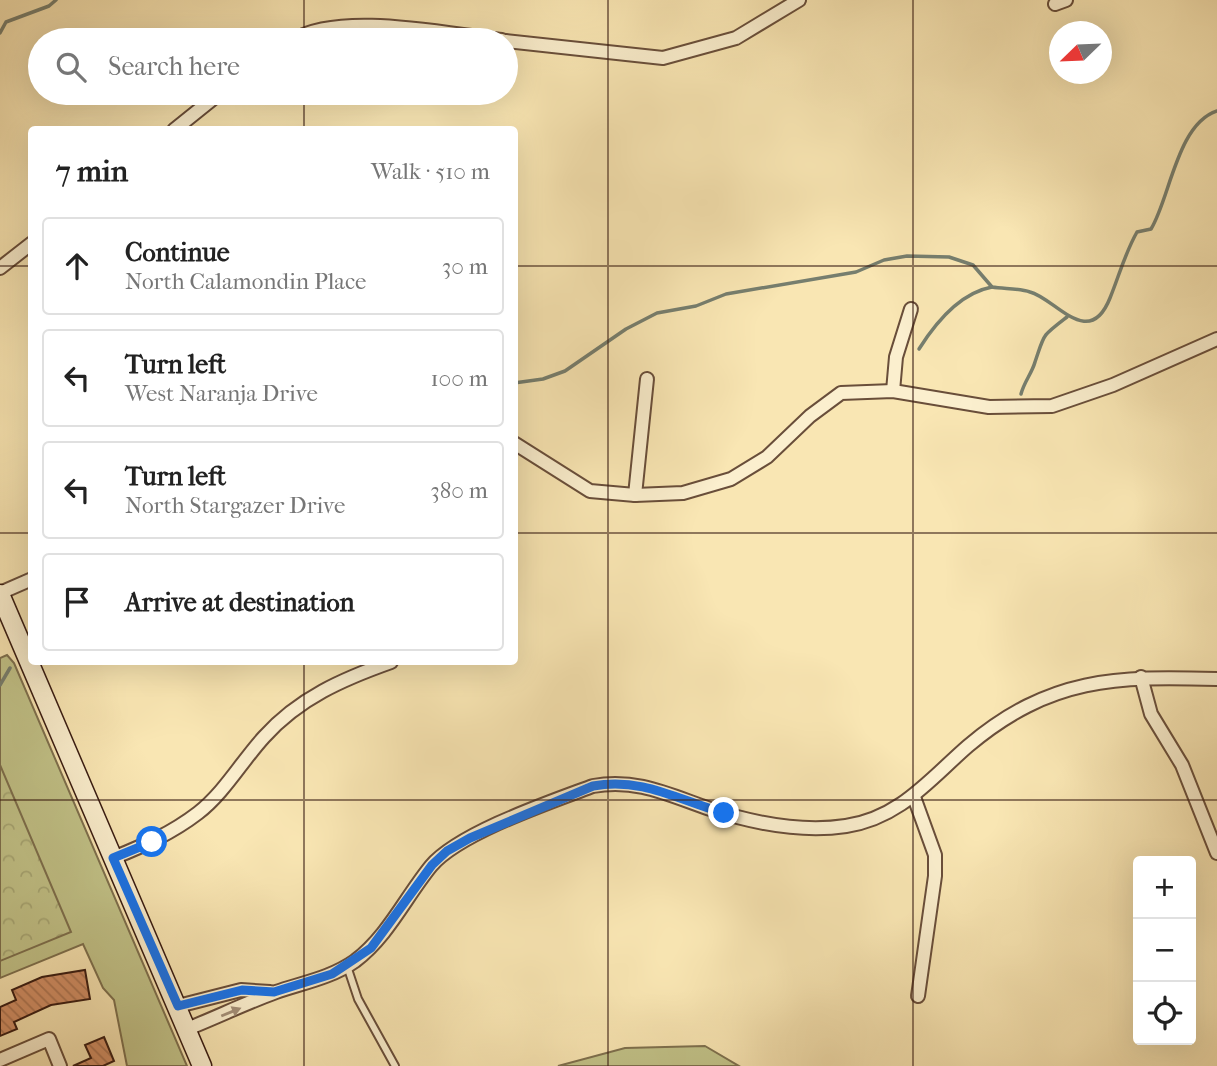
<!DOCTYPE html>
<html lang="en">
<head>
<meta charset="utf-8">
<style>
  :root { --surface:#fff; --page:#f2f2f2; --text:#222; --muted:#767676; --line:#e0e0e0 }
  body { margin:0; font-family:"IM FELL French Canon",serif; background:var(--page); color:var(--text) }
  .controls { position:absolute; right:21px; bottom:21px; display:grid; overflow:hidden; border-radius:7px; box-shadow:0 7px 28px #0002 }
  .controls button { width:63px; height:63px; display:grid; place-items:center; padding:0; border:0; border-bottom:2px solid var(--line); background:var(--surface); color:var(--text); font:35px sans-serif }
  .compass { position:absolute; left:1049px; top:21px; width:63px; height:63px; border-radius:50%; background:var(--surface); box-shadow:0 7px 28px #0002; rotate:247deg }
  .stop { position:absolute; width:21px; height:21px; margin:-16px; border:5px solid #1a73e8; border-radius:50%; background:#fff }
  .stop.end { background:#1a73e8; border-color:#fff; box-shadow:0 2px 7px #0008 }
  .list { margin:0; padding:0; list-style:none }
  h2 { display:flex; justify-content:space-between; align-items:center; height:91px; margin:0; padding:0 28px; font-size:30px }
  h2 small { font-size:23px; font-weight:400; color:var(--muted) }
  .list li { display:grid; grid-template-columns:46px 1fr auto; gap:21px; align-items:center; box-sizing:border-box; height:98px; margin:0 14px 14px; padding:0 14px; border:2px solid var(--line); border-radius:7px }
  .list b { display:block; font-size:26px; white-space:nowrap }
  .list p { margin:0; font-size:23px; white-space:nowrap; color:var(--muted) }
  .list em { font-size:23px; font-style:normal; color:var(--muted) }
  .icon { flex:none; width:38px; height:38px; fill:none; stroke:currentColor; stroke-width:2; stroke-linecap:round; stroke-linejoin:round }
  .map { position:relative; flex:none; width:1217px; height:1066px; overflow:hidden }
  .search { position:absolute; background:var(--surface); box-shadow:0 7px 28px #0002; left:28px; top:28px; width:490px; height:77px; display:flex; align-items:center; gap:18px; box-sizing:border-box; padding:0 24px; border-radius:38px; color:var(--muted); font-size:26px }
  .panel { position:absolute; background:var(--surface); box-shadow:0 7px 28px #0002; left:28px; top:126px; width:490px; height:539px; border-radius:7px }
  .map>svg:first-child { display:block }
  .green { fill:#c2c389; stroke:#7e704e; stroke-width:2 }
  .forest { fill:url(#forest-crowns); stroke:#7e704e; stroke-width:2 }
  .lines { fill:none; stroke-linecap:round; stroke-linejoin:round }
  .stream { stroke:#767e6e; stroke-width:3.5 }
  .building { fill:url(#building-back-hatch); stroke:#391c12; stroke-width:2 }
  .lane-casing { stroke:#694e3a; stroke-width:10 }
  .street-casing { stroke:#694e3a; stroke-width:16 }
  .secondary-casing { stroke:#391c12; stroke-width:21 }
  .lane { stroke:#fbefce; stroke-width:6 }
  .street { stroke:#fbefce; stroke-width:12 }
  .secondary { stroke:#fbefce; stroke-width:18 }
  .oneway { fill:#a49079 }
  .route { stroke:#1a73e8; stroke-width:9 }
  .grid { fill:none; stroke:#391c12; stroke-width:2; stroke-opacity:0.55 }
</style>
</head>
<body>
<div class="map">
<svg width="1217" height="1066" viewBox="0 0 1217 1066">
  <defs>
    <pattern id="forest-crowns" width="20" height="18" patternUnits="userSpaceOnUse" patternTransform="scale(1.75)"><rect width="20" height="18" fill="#c2c389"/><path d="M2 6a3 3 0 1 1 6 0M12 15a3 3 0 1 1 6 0" fill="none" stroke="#a7a775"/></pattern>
    <pattern id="building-back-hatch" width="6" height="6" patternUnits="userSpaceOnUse" patternTransform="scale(1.75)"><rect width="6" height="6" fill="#d39067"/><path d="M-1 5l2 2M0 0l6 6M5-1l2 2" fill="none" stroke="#ac7553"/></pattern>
  </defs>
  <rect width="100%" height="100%" fill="#f9e6b3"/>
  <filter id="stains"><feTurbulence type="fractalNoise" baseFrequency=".00286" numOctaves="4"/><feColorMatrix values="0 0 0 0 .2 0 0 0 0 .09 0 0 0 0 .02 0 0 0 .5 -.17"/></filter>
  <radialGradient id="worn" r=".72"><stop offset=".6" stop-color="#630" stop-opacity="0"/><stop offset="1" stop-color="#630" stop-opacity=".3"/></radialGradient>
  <!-- green -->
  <g class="green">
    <polygon points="7,655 14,663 187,1066 127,1066 114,1000 103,988 83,944 0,978 0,658"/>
    <polygon points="705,1046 739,1066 558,1066 625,1048"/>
  </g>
  <!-- forest -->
  <polygon class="forest" points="0,765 71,932 0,961"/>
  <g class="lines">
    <!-- stream -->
    <g class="stream">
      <polyline points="0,33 6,22 49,6 56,0"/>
      <path d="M919 349C936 322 960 293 992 287"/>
      <path d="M514 383 543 379 565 371 626 329 657 313 696 306 726 294 856 272 884 260 907 256 949 257 973 265 992 287C1004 289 1019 288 1030 292 1055 298 1089 351 1110 298 1119 276 1125 253 1137 232L1151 229C1170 198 1177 124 1217 111"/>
      <path d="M1021 394C1024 382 1032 373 1035 362 1045 333 1041 337 1067 317"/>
      <polyline points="0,685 10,668"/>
    </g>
  </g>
  <!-- building -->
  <g class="building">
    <polygon points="85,970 90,999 51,1005 14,1022 17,1029 0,1036 0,1007 16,1000 12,990 42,977"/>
    <polygon points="104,1037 114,1061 103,1066 73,1066 91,1058 85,1045"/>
  </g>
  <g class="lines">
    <!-- lane casing -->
    <g class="lane-casing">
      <polyline id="lane" points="347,966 358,999 395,1066"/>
    </g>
    <!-- street casing -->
    <g class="street-casing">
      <g id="street">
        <polyline points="1055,4 1066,0"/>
        <path d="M293 40C341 11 445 34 502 40"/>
        <polyline points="506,41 663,58 736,38 799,0"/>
        <polyline points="174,130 220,93"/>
        <polyline points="0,268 32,243"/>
        <polyline points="893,391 896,357 911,309"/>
        <polyline points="514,443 590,491 635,495 683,493 731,479 767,457 810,416 841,393 893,391 989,407 1052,406 1113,385 1217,339"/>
        <polyline points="635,495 647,379"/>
        <polyline points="0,593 32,579"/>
        <polyline points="1141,677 1151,714 1182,765 1217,853"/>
        <polyline points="914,797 935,855 935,876 918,996"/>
        <path d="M113 858C143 846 172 833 198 813 224 793 242 761 264 737 299 698 343 679 391 662"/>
        <polyline points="178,1006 241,990 270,992"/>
        <path d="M187 1029C217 1017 246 1003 276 992 302 983 331 978 355 961 388 936 405 898 431 866 459 833 550 802 593 786 637 778 669 795 710 809 753 823 801 833 846 826 900 818 930 779 968 746 1050 677 1116 676 1217 679"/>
        <polyline points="0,1060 49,1039 60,1066"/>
      </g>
    </g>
    <!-- secondary casing -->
    <g class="secondary-casing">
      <polyline id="secondary" points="0,594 202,1066"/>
    </g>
    <!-- lane -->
    <use href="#lane" class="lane"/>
    <!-- street -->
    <use href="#street" class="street"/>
    <!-- secondary -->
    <use href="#secondary" class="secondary"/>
  </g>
  <!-- one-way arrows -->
  <defs><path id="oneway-solid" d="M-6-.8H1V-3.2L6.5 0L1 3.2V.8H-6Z" transform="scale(1.75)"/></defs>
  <use class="oneway" href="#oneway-solid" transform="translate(231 1012) rotate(-22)"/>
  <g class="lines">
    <!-- route -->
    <path class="route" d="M152 842 113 858 178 1006 242 990 274 992 332 974 371 948 432 865 447 851 470 838 593 786C642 777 678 800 724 813"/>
  </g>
  <!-- grid -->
  <path class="grid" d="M304 0V40M608 0V1066M913 0V1066M304 93V130M0 266H32M514 266H1217M0 533H32M514 533H1217M304 662V1066M0 800H1217"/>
  <rect width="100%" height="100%" filter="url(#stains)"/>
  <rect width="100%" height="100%" fill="url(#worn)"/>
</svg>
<div class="controls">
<button>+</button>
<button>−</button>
<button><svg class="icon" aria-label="locate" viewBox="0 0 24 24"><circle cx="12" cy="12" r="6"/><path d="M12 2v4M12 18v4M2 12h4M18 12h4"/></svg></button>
</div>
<svg class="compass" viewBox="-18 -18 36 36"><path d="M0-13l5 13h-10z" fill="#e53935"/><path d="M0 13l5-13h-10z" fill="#767676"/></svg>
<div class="stop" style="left:152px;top:842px"></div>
<div class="stop end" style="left:724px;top:813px"></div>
<div class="search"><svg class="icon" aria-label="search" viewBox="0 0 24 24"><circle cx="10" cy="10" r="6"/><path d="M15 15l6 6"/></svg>Search here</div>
<section class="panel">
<h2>7 min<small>Walk · 510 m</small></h2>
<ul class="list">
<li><svg class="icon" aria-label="ahead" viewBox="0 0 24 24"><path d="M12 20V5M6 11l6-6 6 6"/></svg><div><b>Continue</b><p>North Calamondin Place</p></div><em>30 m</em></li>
<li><svg class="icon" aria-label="left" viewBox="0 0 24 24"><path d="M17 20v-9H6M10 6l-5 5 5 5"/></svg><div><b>Turn left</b><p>West Naranja Drive</p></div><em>100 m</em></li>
<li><svg class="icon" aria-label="left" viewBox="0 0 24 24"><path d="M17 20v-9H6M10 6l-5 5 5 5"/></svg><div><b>Turn left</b><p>North Stargazer Drive</p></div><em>380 m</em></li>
<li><svg class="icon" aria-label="arrive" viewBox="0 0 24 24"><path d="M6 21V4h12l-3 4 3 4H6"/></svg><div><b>Arrive at destination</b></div></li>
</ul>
</section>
</div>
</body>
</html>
